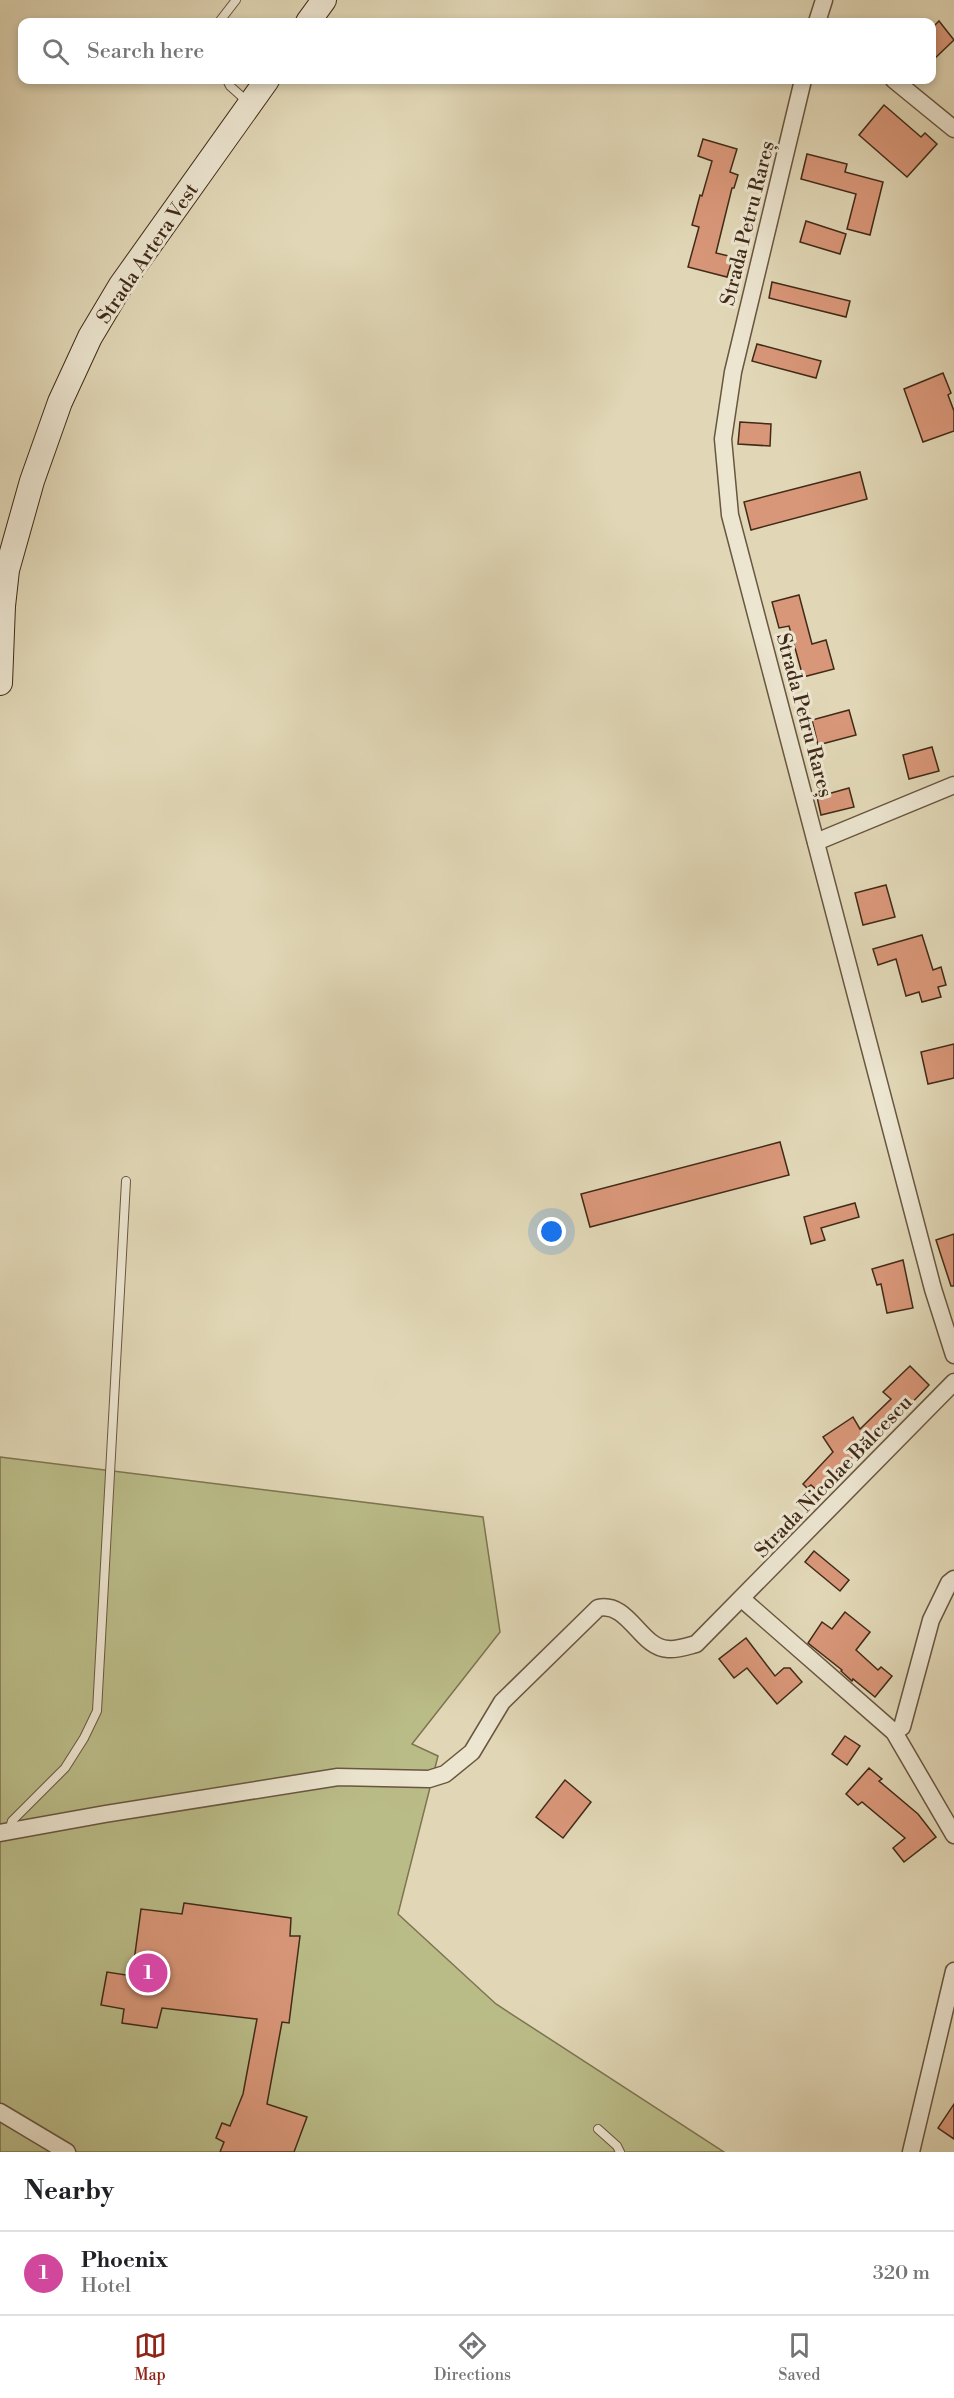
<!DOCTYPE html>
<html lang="en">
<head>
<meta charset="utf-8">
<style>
  :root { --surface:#fff; --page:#f6f6f6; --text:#202124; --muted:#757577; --line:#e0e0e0; --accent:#8f2418 }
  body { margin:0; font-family:"Libre Bodoni",serif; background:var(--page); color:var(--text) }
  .you { position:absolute; left:552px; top:1232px; width:21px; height:21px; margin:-15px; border:4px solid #fff; border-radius:50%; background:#1a73e8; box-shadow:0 0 0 9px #1a73e833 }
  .badge { display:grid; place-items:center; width:39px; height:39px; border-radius:50%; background:var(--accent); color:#fff; font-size:20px; font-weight:700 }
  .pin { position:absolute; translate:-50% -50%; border:3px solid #fff; box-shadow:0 2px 6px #0006 }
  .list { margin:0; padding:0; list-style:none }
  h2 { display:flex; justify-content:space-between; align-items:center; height:78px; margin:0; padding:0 24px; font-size:26px }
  h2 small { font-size:20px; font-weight:400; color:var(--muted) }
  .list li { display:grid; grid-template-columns:39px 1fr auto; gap:18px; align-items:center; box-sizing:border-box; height:84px; padding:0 24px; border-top:2px solid var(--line) }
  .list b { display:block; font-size:22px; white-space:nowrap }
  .list p { margin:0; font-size:20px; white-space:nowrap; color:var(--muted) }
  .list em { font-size:20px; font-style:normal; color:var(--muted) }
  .icon { flex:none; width:33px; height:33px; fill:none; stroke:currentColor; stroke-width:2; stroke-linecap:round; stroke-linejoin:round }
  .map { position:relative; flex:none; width:954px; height:2152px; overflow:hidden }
  .search { position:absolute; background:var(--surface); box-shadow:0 3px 9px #0003; left:18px; right:18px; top:18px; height:66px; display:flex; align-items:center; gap:15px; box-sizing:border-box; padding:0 21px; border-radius:12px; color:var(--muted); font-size:22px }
  .sheet { height:162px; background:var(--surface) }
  nav { display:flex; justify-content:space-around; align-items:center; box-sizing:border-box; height:84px; border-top:2px solid var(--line); background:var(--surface); font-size:16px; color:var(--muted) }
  nav a { display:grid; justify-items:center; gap:3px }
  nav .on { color:var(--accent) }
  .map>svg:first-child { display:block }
  .green { fill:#babc88; stroke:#7e7450; stroke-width:1.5 }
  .building { fill:#d99779; stroke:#412b18; stroke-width:1.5 }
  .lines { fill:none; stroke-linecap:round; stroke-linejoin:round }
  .lane-casing { stroke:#695640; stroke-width:10 }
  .street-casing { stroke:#695640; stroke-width:19 }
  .secondary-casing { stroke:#412b18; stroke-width:26 }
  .lane { stroke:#ece5d0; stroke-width:8 }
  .street { stroke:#ece5d0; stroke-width:16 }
  .secondary { stroke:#ece5d0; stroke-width:24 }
  .labels { text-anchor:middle; stroke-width:6; stroke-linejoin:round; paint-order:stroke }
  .street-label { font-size:20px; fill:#412b18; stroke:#ece5d0 }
</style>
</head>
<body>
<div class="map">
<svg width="954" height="2152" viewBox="0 0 954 2152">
  <rect width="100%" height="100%" fill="#e1d7b6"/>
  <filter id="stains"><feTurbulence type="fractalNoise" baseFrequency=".00333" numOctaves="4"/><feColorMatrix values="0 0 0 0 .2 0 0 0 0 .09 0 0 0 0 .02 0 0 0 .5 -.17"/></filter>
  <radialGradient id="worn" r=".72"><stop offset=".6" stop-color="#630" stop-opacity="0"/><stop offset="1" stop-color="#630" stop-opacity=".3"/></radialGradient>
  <!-- green -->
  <polygon class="green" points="0,1457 483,1517 500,1632 412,1744 438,1756 398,1914 496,2004 724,2152 0,2152"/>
  <!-- building -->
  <g class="building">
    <polygon points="939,21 954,40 932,61 932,28"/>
    <polygon points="884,105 921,137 925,133 937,144 907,177 859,135"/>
    <polygon points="703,139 737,149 730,172 738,175 734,188 732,188 716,253 733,257 727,277 688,267 699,227 692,225 700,195 702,196 712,161 698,156"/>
    <polygon points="807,154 847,164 845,172 883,182 870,235 847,229 856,194 801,179"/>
    <polygon points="806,221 846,234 840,254 800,242"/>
    <polygon points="772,282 850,301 846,317 769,298"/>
    <polygon points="757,344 821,361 816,378 752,361"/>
    <polygon points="943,373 951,393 948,395 954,411 954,431 923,442 904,389"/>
    <polygon points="740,422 771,424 770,446 738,444"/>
    <polygon points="860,472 867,499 751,530 744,502"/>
    <polygon points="799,595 812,644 826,640 834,669 803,677 789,626 779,628 772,602"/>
    <polygon points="849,710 856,735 818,745 812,720"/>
    <polygon points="932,747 939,771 909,779 903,755"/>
    <polygon points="849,788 854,807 821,815 817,797"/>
    <polygon points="886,885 895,917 863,925 855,893"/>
    <polygon points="922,935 933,970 941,967 946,985 938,987 941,997 922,1002 919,992 906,996 896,959 878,965 873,949"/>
    <polygon points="954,1044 954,1078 928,1084 921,1052"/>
    <polygon points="780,1142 789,1175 590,1227 581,1194"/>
    <polygon points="855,1203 859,1217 821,1228 825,1240 811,1244 804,1217"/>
    <polygon points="954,1234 954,1286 951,1286 936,1240"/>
    <polygon points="903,1260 913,1308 887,1313 881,1284 877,1285 872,1269"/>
    <polygon points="910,1366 929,1385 871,1445 834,1470 841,1476 823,1496 811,1485 807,1488 803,1484 833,1452 823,1437 853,1417 860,1429 891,1399 883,1392"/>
    <polygon points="814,1551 849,1580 840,1591 805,1562"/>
    <polygon points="845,1612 870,1632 856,1650 878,1670 881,1667 892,1676 875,1697 853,1679 852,1681 841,1671 842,1670 808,1643 822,1622 832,1629"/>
    <polygon points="746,1638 775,1676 784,1668 790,1668 802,1682 777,1704 747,1668 734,1678 719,1659"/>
    <polygon points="845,1736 860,1746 847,1765 832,1754"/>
    <polygon points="869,1768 882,1779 879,1781 918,1814 936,1837 904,1862 893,1848 905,1838 862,1802 858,1805 846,1794"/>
    <polygon points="565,1780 591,1802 563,1838 536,1817"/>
    <polygon points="184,1903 291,1918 290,1936 300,1936 289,2023 282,2022 267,2104 307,2117 294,2152 220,2152 224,2142 216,2138 222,2123 230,2126 243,2094 257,2019 162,2008 157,2028 122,2023 124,2009 101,2005 107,1972 132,1976 141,1909 182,1914"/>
    <polygon points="954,2104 954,2139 938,2128"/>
  </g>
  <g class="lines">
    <!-- lane casing -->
    <g class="lane-casing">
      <g id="lane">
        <polyline points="219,22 236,0"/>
        <polyline points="227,80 230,86 249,103"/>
        <polyline points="9,1831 12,1821 65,1768 84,1738 97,1711 126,1181"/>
        <polyline points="598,2129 617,2146 620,2152"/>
      </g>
    </g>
    <!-- street casing -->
    <g class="street-casing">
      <g id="street">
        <polyline points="817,22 824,0"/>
        <polyline points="803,80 733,372 723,439 730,515 933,1289 954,1355"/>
        <polyline points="894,80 954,129"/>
        <polyline points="816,842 954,785"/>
        <polyline points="742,1599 894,1732 954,1835"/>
        <polyline points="894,1732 902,1727 931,1620 949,1583 954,1579"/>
        <path d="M0 1833 105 1814 338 1777 429 1779 445 1774 472 1752 502 1702 598 1608C629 1601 640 1648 668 1649 677 1650 688 1646 696 1644L954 1382"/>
        <polyline points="0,2112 67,2152"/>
        <polyline points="911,2152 954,1971"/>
      </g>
    </g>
    <!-- secondary casing -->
    <g class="secondary-casing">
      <g id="secondary">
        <polyline points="308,22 324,0"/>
        <polyline points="0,683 3,606 7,570 32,481 60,402 90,337 121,285 267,80"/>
      </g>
    </g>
    <!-- lane -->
    <use href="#lane" class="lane"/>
    <!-- street -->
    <use href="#street" class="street"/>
    <!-- secondary -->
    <use href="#secondary" class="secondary"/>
  </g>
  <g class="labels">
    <!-- street labels -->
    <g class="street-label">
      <text transform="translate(747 223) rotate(-76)" y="7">Strada Petru Rareș</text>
      <text transform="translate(147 253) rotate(-56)" y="7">Strada Artera Vest</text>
      <text transform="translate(805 715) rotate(75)" y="7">Strada Petru Rareș</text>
      <text transform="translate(833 1476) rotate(-46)" y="7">Strada Nicolae Bălcescu</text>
    </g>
  </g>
  <rect width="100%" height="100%" filter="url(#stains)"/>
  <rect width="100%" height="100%" fill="url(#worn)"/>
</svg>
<div class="you"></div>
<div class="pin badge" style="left:148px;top:1973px;background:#d1479c">1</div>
<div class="search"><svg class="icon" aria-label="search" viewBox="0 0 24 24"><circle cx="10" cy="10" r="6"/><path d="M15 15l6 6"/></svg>Search here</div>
</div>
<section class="sheet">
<h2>Nearby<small></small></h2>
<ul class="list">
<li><span class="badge" style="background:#d1479c">1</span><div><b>Phoenix</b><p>Hotel</p></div><em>320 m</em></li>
</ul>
</section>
<nav>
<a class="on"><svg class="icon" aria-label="map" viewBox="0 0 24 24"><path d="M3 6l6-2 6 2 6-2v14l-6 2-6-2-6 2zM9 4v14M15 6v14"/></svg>Map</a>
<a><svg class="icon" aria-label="directions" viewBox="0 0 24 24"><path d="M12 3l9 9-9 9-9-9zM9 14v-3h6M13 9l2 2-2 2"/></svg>Directions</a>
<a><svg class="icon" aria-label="saved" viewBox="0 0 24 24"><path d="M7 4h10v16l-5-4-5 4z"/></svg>Saved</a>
</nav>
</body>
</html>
